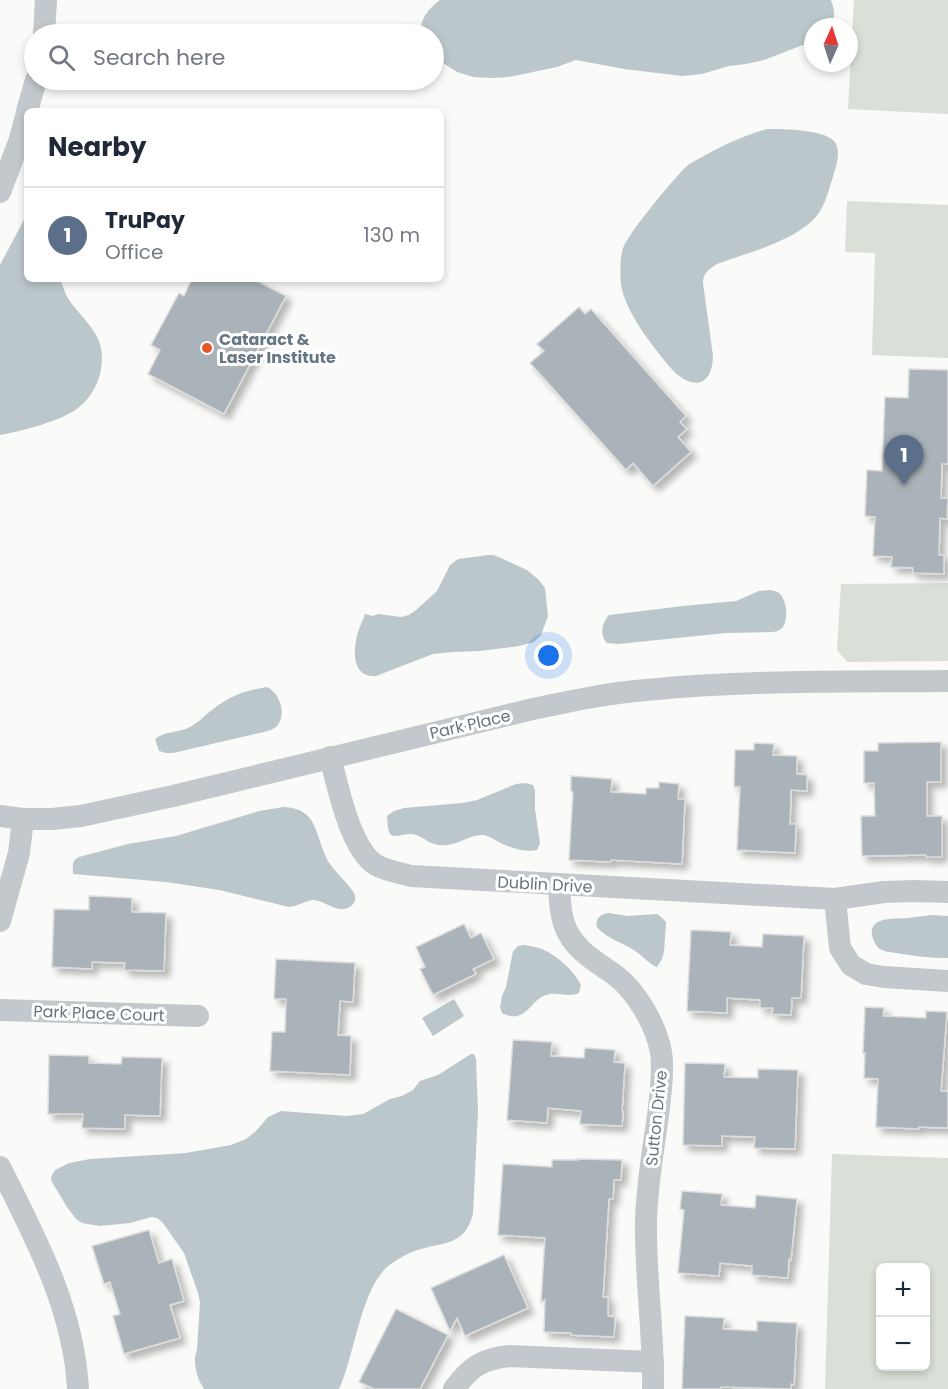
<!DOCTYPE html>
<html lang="en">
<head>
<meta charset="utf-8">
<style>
  :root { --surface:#fff; --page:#f6f6f7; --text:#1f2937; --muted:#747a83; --line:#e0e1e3; --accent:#ea580c }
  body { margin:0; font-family:Poppins,sans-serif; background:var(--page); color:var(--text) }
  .controls { position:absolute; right:18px; bottom:18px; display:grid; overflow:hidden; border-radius:9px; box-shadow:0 3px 9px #0003 }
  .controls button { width:54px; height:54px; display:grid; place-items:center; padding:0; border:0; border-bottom:2px solid var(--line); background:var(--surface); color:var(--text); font:30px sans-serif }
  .compass { position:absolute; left:804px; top:18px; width:54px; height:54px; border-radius:50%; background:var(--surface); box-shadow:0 3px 9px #0003; rotate:3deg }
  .you { position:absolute; left:549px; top:656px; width:21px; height:21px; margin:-15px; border:4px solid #fff; border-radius:50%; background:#1a73e8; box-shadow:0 0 0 9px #1a73e833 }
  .badge { display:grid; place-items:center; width:39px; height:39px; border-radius:50%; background:var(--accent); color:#fff; font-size:20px; font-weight:700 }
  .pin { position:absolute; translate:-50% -50px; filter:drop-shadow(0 2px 3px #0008) }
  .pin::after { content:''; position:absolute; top:32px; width:21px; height:18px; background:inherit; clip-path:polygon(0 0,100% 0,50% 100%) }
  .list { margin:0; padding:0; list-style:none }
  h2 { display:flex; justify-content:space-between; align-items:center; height:78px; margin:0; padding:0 24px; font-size:26px }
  h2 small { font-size:20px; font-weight:400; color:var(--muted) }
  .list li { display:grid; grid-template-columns:39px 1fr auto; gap:18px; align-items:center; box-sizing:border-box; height:96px; padding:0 24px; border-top:2px solid var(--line) }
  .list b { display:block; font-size:22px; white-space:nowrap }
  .list p { margin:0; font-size:20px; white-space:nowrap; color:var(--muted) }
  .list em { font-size:20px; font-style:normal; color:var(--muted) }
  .icon { flex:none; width:33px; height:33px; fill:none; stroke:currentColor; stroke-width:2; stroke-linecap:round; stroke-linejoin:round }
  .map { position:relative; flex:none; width:948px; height:1389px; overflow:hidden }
  .search { position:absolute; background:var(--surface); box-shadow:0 3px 9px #0003; left:24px; top:24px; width:420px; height:66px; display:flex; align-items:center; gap:15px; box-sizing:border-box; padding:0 21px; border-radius:33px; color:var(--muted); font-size:22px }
  .panel { position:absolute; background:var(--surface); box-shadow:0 3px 9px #0003; left:24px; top:108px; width:420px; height:174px; border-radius:9px }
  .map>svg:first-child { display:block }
  .green { fill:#dadfd7; fill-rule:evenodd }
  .water { fill:#bbc7cb }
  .building { fill:#aab3b9; stroke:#dcdcda; stroke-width:1.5; filter:url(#shadow) }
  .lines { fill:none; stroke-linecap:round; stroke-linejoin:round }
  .minor { stroke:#c3c8cc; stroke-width:22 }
  .poi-dot { fill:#e4572e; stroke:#fff; stroke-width:2 }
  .labels { text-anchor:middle; stroke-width:6; stroke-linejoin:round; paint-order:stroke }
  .poi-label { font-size:16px; font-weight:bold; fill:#657683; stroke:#fff; text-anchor:start }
  .street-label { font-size:16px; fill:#657683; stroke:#fff }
</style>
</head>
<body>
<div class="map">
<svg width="948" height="1389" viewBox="0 0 948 1389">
  <defs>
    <filter id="shadow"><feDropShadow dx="5.5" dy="5.5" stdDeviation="3" flood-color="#0004"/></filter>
  </defs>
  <rect width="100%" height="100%" fill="#fafaf8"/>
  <!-- green -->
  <g class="green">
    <polygon points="854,0 948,0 948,114 848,109"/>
    <polygon points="847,201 948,205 948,358 872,355 875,253 845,252"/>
    <polygon points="948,583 948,661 847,662 837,650 841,584"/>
    <path d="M832 1154 948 1158V1389H825ZM880 1268H926V1366H880Z"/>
  </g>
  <!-- water -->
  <g class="water">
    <path d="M440 0H831C834 10 837 18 829 27H813V40L808 43 764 60 746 64 729 66 702 74 682 76 624 69 576 60 557 67 509 77 491 78 473 77 457 72 434 57V34H420C421 18 427 10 440 0Z"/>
    <path d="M767 129C782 129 829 129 836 144 841 155 835 169 832 180 827 195 824 210 812 221 786 244 749 252 717 264 709 269 703 273 703 283L713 356C712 391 688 389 669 366 652 345 625 312 621 284 620 273 620 258 623 248 626 241 631 234 635 228 647 212 659 197 672 182 677 177 682 170 688 165 692 162 699 159 704 156 724 145 745 135 767 129Z"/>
    <path d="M27 214V279H60C63 286 65 294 69 300 79 314 93 326 99 341 107 364 98 393 78 408 61 421 22 431 0 435V265Z"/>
    <path d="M488 555H494L527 570 538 579 545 588 548 616 541 635 534 642 519 646 480 651 454 652 433 654 376 676C351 678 353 649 358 632 360 626 363 620 365 614L373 616 378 614 401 617 409 615 416 610 437 591 450 565 458 559Z"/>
    <path d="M770 590C773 591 777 591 779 593 787 599 789 621 782 628 779 631 777 631 773 632L726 633 618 644 607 643C599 635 602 623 609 615L683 606 736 601 759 591Z"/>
    <path d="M267 687C280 693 287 714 277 726 274 729 268 731 264 732L173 753H166L159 751 155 739C165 731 179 733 190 727 198 723 205 715 212 710 231 695 244 691 267 687Z"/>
    <path d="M526 783 533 785 535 790V809L540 843 537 850C526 852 515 849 505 845 497 842 491 836 483 835 470 834 460 844 447 845 429 847 425 836 412 834 405 834 399 836 393 836L390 834 388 828 387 817 388 815 394 811 404 808 462 803 477 800 516 784Z"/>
    <path d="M284 807C321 809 314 839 330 864 337 874 347 882 354 893 356 898 356 902 351 906 338 916 326 900 313 900 305 901 298 906 289 907L219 890 166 882 73 874C73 866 71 861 79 857L128 844 176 836 259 811Z"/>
    <path d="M608 913 628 916 657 914 662 918 666 922 664 952 662 959 657 967C649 964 645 958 638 953 625 943 608 940 597 927 595 918 600 915 608 913Z"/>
    <path d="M932 915 948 916V958C930 958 914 956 896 953 892 952 886 952 882 950 877 948 873 941 872 935 869 916 896 919 908 918 916 917 924 916 932 915Z"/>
    <path d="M523 945C530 946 537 947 542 949 558 956 573 970 581 985L579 993C568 998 557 991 546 995 529 1001 526 1025 502 1013L500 1007 502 996 506 987 513 951 518 946Z"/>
    <polygon points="454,999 464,1016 433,1036 422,1018"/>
    <path d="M471 1054H474L476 1059 478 1111 473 1213C465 1249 439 1241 412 1252 404 1255 395 1261 388 1266 360 1291 355 1355 339 1389H204C197 1379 192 1362 197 1350L200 1302 198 1293 184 1253 163 1223 157 1218 151 1217 130 1223 100 1226 82 1223 76 1219 67 1207 52 1182 51 1177 55 1170 69 1163 90 1159 186 1153 231 1145 246 1139 256 1131 268 1117 281 1111 347 1116 363 1114 390 1099 402 1096 413 1090 420 1081 438 1075Z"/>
  </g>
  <!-- building -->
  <g class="building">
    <polygon points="192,279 253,279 286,296 224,414 148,374 160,350 151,345 179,293 184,296"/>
    <polygon points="579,307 585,314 591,309 686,416 680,422 687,429 678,437 691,452 653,486 633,463 626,470 530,363 544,351 537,344"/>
    <polygon points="909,369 948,370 948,464 942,464 941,498 948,498 947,519 940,518 939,555 944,555 944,574 913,573 913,568 891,567 892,557 873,556 875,517 865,516 867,470 882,471 885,397 908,398"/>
    <polygon points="941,742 941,782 927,782 927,816 942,816 942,857 926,857 926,855 862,856 861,816 875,816 874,783 864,783 864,751 878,751 878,743"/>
    <polygon points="754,743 774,744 773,755 797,756 797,774 807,775 807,791 791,790 790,824 796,824 795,853 737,850 740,787 734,787 735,750 754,750"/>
    <polygon points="571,776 612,779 611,792 646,794 646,788 659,788 659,782 679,784 678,799 685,799 682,864 611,860 610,862 569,860 573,792 571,791"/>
    <polygon points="89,896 132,898 132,912 166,913 164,971 124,970 125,963 92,962 92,969 52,967 54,909 89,910"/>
    <polygon points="464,924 471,938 481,933 494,959 473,969 476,974 433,995 420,969 425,967 416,947"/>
    <polygon points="691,930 731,932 730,945 762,947 763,934 804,936 801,998 792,998 791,1015 772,1014 773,1008 760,1008 760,1000 727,998 727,1013 687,1011"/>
    <polygon points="276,959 355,963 353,1002 340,1001 338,1035 351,1036 350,1075 270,1071 272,1032 285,1032 286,999 274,999"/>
    <polygon points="865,1007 884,1008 883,1016 926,1018 926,1011 947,1012 941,1091 948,1091 948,1128 919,1127 919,1129 876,1127 878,1079 864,1078 865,1053 863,1053"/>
    <polygon points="513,1040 552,1042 551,1056 584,1058 585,1048 615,1050 614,1062 625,1063 622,1111 623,1111 622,1126 580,1124 581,1111 548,1108 547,1123 507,1120"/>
    <polygon points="49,1055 89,1056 89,1063 121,1064 122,1057 162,1058 160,1116 125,1115 125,1129 82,1128 83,1114 48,1114"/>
    <polygon points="685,1063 725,1064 724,1077 758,1078 758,1069 798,1070 795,1149 754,1148 755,1137 722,1136 722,1146 683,1145"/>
    <polygon points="578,1159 622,1160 621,1180 614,1180 613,1199 609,1199 603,1297 608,1297 608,1316 615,1317 614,1337 571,1335 571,1333 544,1332 545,1300 541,1302 545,1238 498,1235 503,1164 552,1167 552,1160 578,1160"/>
    <polygon points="682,1191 722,1194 721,1205 755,1208 756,1195 797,1199 791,1260 789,1259 788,1278 752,1275 752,1266 720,1263 719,1276 678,1273 684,1210 680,1209"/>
    <polygon points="149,1230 159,1263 172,1259 184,1301 170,1305 180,1338 124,1354 113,1316 120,1314 110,1282 104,1284 92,1246"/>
    <polygon points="504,1255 528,1308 465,1336 457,1318 450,1331 431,1288"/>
    <polygon points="396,1309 448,1335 420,1389 374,1389 359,1382"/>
    <polygon points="685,1316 724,1318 723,1329 757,1331 757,1321 797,1323 794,1385 791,1384 791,1389 721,1387 721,1389 682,1389"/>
  </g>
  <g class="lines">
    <!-- minor -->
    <g class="minor">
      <polyline points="44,34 46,0"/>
      <polyline points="27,111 36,80"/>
      <polyline points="0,192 19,142 27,113"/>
      <path d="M330 757C338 786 351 855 380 867 389 871 401 873 411 876L835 899 884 892 915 891 948 892"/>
      <path d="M0 816 23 819H52L81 816 173 796 533 709C571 701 608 693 646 690 746 680 847 682 948 681"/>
      <path d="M559 884C560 901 560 918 568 933 578 952 598 963 615 975 637 992 656 1025 661 1052 664 1072 660 1096 658 1116 653 1150 647 1185 646 1220 645 1277 654 1333 653 1389"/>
      <polyline points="835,899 840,948 851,965 866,974 884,977 948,981"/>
      <polyline points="0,921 19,853 23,819"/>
      <polyline points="0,1010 198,1016"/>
      <path d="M0 1167C35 1237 74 1309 78 1389"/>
      <path d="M454 1389C470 1367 482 1359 509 1356L653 1362"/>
    </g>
  </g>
  <!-- markers -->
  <circle class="poi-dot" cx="207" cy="348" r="6"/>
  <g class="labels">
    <!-- poi labels -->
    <g class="poi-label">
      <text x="219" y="345">Cataract &amp;<tspan x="219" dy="18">Laser Institute</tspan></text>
    </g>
    <!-- street labels -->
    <g class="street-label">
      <text transform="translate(470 724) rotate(-13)" y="6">Park Place</text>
      <text transform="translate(545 884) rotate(3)" y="6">Dublin Drive</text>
      <text transform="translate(99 1013) rotate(2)" y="6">Park Place Court</text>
      <text transform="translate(656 1118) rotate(-84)" y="6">Sutton Drive</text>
    </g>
  </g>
</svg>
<div class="controls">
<button>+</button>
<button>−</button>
</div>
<svg class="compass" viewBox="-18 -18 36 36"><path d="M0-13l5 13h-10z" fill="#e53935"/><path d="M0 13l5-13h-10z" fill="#747a83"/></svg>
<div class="you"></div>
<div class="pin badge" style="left:904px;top:485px;background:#5c6f8a">1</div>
<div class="search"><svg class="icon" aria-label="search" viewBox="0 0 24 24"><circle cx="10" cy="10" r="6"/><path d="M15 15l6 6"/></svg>Search here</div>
<section class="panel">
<h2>Nearby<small></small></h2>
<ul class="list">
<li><span class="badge" style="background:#5c6f8a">1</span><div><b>TruPay</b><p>Office</p></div><em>130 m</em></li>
</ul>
</section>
</div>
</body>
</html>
